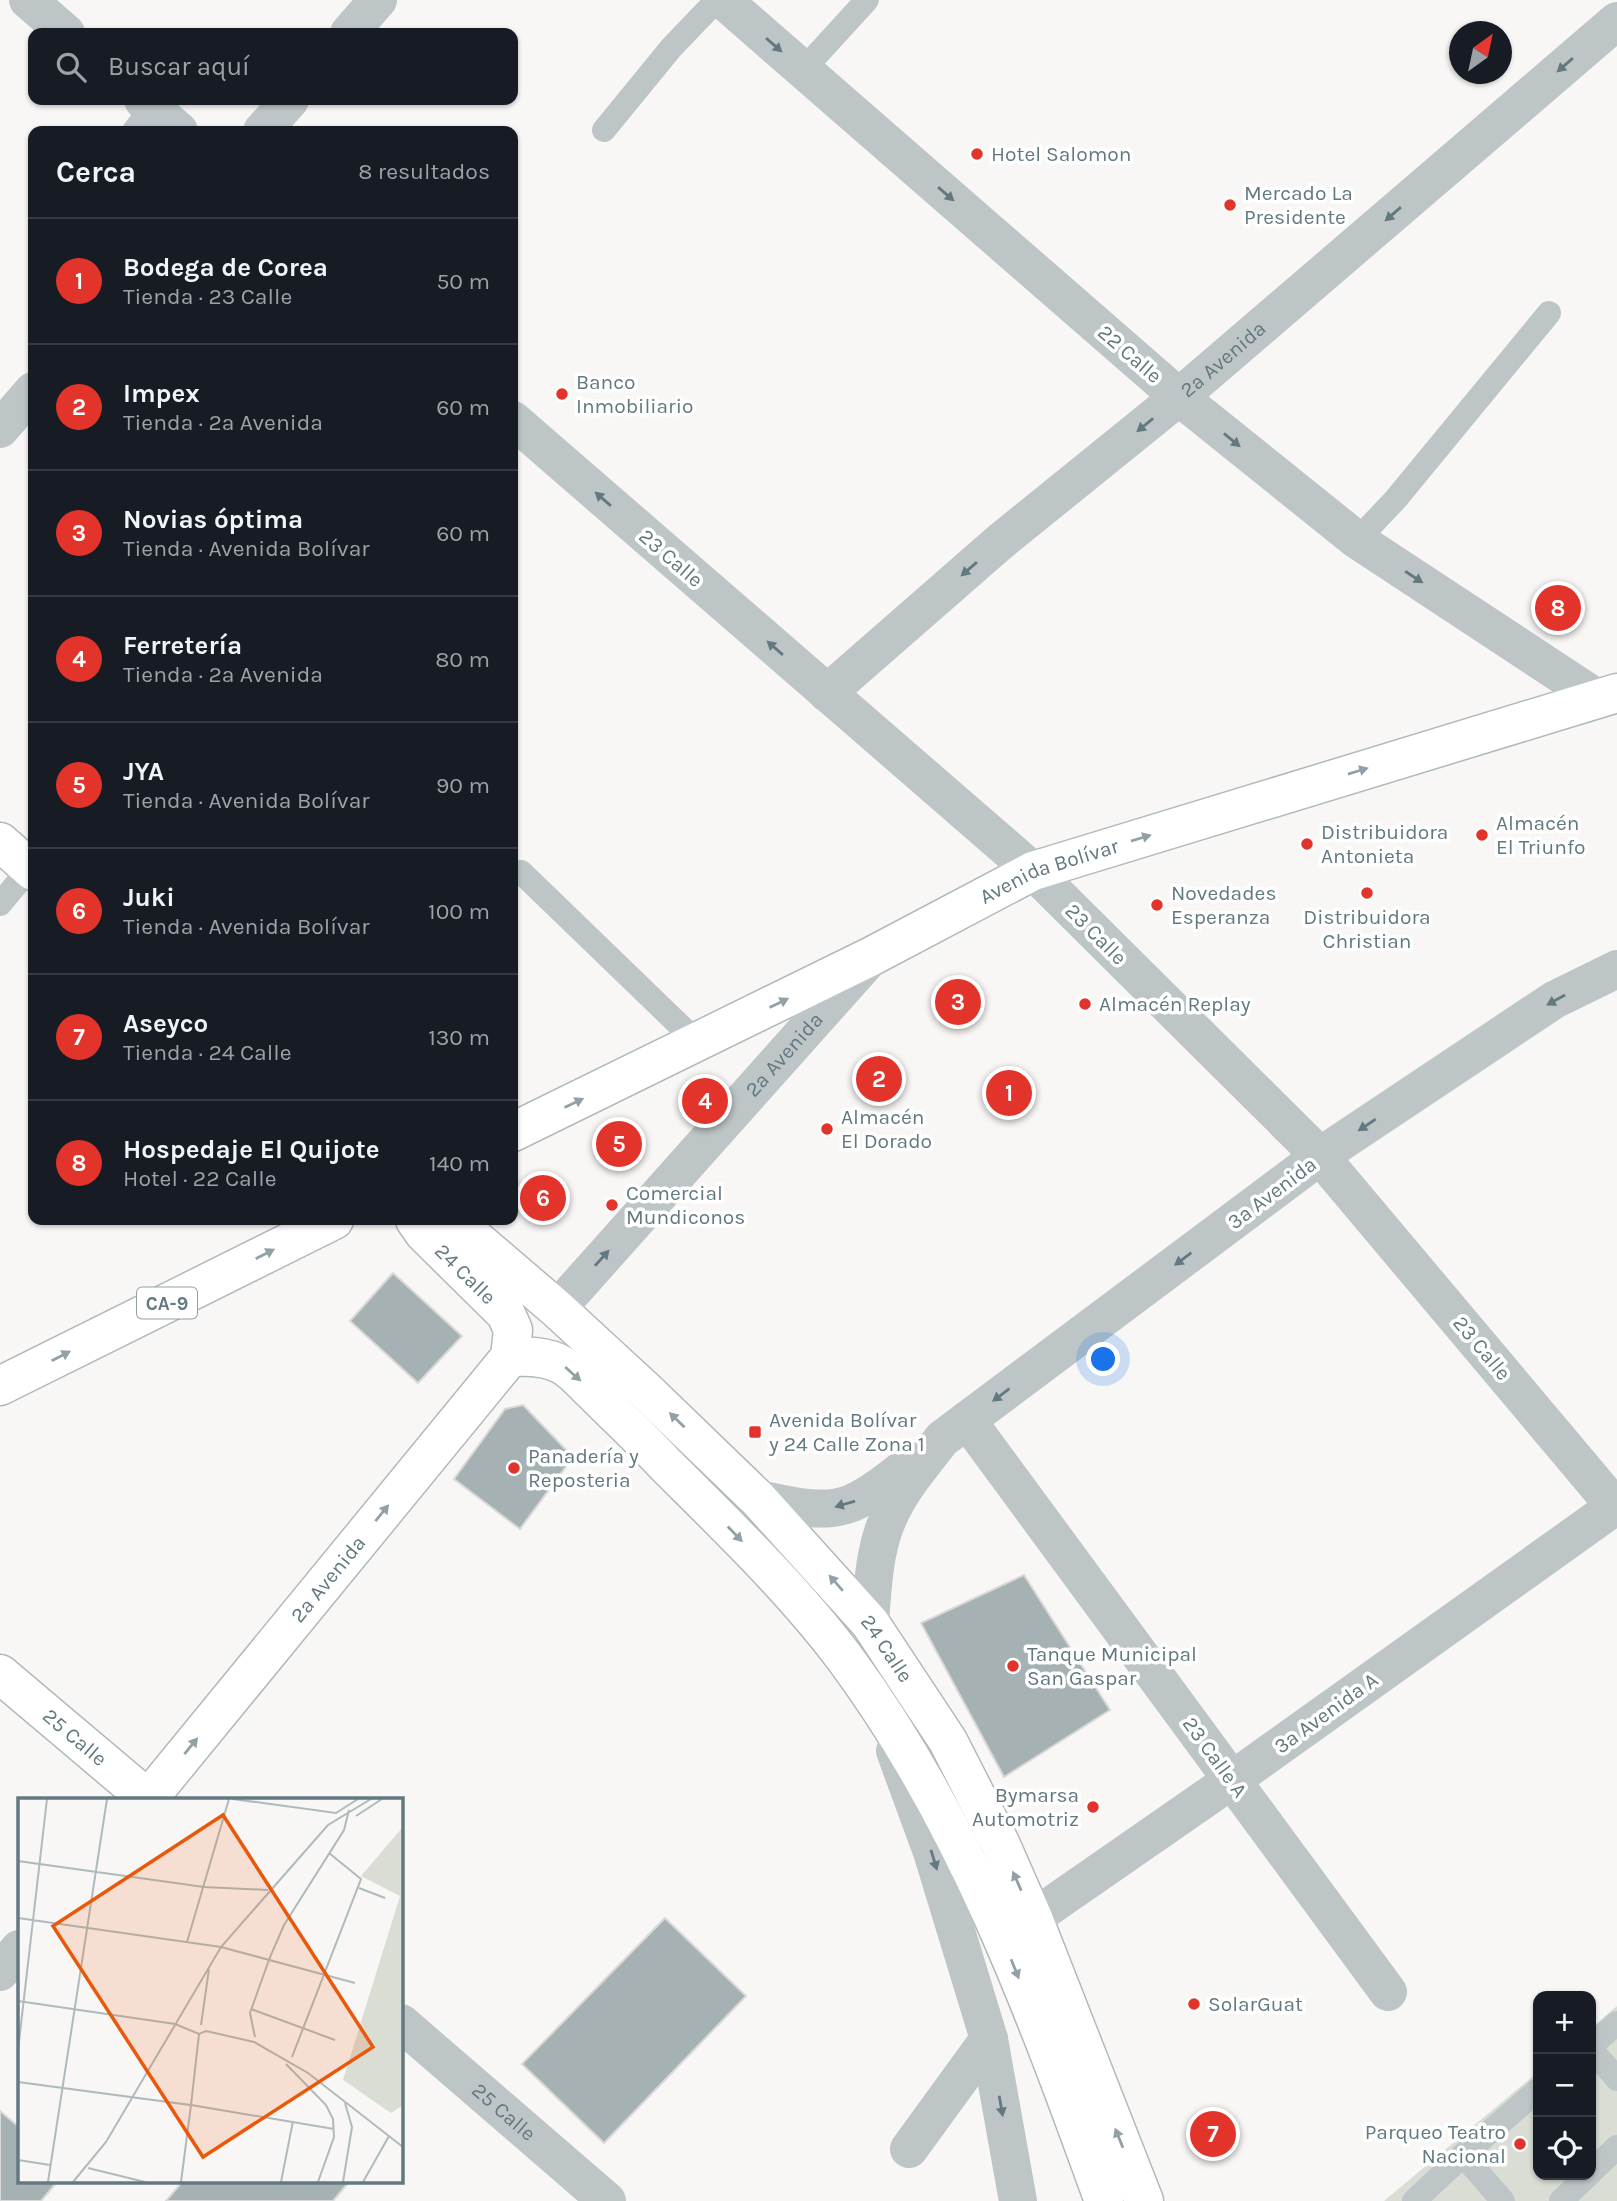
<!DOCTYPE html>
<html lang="es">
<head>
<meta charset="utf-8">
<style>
  :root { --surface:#171b24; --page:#242831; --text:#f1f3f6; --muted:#9ea1a6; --line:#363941; --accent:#e2342a }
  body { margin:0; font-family:Karla,sans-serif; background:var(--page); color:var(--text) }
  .controls { position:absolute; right:21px; bottom:21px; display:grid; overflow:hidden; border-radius:14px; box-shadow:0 2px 5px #0004 }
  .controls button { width:63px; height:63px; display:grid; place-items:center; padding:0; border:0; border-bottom:2px solid var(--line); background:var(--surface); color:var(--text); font:35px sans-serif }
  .compass { position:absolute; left:1449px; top:21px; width:63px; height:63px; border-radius:50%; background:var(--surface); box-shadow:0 2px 5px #0004; rotate:33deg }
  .you { position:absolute; left:1104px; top:1360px; width:24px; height:24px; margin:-18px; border:5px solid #fff; border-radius:50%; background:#1a73e8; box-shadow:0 0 0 10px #1a73e833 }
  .badge { display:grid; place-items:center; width:46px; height:46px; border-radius:50%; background:var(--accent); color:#fff; font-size:23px; font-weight:700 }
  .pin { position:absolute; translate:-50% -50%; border:4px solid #fff; box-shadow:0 2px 7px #0006 }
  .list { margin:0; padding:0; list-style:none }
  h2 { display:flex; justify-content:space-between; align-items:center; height:91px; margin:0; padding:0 28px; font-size:30px }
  h2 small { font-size:23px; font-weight:400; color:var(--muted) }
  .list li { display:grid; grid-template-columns:46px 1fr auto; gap:21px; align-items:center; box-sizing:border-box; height:126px; padding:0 28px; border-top:2px solid var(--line) }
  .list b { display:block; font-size:26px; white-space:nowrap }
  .list p { margin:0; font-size:23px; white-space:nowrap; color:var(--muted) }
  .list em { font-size:23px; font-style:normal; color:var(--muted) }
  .icon { flex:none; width:38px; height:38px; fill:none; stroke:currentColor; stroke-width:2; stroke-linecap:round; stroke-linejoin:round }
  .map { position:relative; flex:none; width:1617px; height:2201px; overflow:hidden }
  .search { position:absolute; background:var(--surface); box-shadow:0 2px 5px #0004; left:28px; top:28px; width:490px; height:77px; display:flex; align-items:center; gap:18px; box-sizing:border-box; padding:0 24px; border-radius:14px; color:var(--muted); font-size:26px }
  .panel { position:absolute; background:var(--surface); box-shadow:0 2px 5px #0004; left:28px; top:126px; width:490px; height:1099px; border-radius:14px }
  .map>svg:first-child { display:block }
  .green { fill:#d9ddd4 }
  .building { fill:#a6b1b4; stroke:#d9d9d7; stroke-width:2 }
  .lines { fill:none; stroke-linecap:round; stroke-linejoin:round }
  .secondary-casing { stroke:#b1b9bc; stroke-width:41 }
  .primary-casing { stroke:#b2b9bb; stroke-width:41 }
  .service { stroke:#bec5c7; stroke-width:24 }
  .minor { stroke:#bec5c7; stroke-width:38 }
  .tertiary { stroke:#bec5c7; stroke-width:38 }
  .secondary { stroke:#fff; stroke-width:38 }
  .primary { stroke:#fff; stroke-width:38 }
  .oneway { fill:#637980 }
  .oneway2 { fill:#92a1a6 }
  .poi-dot { fill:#e2342a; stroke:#fff; stroke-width:2.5 }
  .labels { text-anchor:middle; stroke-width:7; stroke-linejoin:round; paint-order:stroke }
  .shield { fill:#fff; stroke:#92a1a6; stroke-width:2 }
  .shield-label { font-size:19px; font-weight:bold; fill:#637980 }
  .poi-label { font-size:21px; fill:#637980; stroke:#fff; text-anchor:start }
  .street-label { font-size:21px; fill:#637980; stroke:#fff }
  .inset-road { fill:none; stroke:#afbabc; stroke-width:2 }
  .view { fill:#e8590c; fill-opacity:0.15; stroke:#e8590c; stroke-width:3.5 }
  .inset-edge { fill:none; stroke:#637980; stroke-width:3.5 }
</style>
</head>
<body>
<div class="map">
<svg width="1617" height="2201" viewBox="0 0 1617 2201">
  <rect width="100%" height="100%" fill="#f8f7f5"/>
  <!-- green -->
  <polygon class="green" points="1617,2006 1617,2201 1384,2201 1538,2072 1538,2175 1591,2175 1591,2028"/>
  <!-- building -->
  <g class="building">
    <polygon points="393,1273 462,1336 418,1383 350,1321"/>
    <polygon points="523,1405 573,1457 520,1529 454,1479 505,1409"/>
    <polygon points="1024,1575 1110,1710 1004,1777 921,1623"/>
    <polygon points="665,1918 746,1996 604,2143 522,2064"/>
    <polygon points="0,2111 19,2127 19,2182 57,2182 41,2201 0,2201"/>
    <polygon points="182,2182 349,2182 333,2201 166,2201"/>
  </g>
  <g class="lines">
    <!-- secondary casing -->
    <g class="secondary-casing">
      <polyline id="secondary" points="0,842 33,871"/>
    </g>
    <!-- primary casing -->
    <g class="primary-casing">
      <g id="primary">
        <path id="s4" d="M513 1132 872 956 1033 871 1617 693"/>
        <path id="s5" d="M415 1220 424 1233 506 1314 513 1330 510 1357"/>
        <path id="s6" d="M453 1220 557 1309 645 1390 758 1499 870 1623 948 1741 1000 1843 1033 1918 1144 2201"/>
        <path d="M510 1357C527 1356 547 1356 562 1365 574 1371 584 1384 594 1393 618 1417 643 1440 666 1465 727 1526 792 1588 844 1657 966 1821 1035 2011 1104 2201"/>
        <polyline points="0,1386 334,1220"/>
        <path id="s7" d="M0 1674 148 1799 510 1357"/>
      </g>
    </g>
    <!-- service -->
    <g class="service">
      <polyline points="803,70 867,0"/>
      <polyline points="604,130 671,48 717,0"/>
      <polyline points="134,131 152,108"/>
      <polyline points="1357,540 1395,500 1549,313"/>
      <polyline points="521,872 698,1043"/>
      <polyline points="0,904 30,868"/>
      <polyline points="1591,2046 1617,2023"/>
      <polyline points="1591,2049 1617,2079"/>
      <polyline points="1463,2155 1503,2201"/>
      <polyline points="1591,2172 1617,2147"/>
      <polyline points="1414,2201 1463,2155 1538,2090"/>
      <polyline points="1561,2201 1588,2175"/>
    </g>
    <!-- minor -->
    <g class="minor">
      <polyline points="28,0 66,33"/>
      <polyline points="723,0 1179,397 1357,540 1597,698"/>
      <polyline points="143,100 179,131"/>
      <polyline points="513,420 1033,871 1320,1156 1617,1509"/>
      <path id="s1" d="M827 693 1001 541 1179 397 1617 21"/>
      <path id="s2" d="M557 1309 872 956"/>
      <polyline points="967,1420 1388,1992"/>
      <path d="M758 1499C788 1505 823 1515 852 1503 874 1493 894 1476 912 1462"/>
      <path d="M870 1623C873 1583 874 1542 894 1506 906 1482 925 1461 942 1439L1320 1156 1554 1000 1617 969"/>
      <polyline points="1033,1918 1232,1780 1617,1505"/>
      <polyline points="0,1972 19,1949"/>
      <path id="s3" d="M401 2023 607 2201"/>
      <polyline points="909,2149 989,2039"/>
    </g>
    <!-- tertiary -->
    <g class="tertiary">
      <polyline points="349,33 378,0"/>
      <polyline points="262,131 290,100"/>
      <polyline points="0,429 33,391"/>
      <polyline points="895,1751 932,1852 989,2039 1018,2201"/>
    </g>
    <!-- secondary -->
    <use href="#secondary" class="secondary"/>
    <!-- primary -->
    <use href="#primary" class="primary"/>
  </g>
  <!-- one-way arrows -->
  <defs><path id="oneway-solid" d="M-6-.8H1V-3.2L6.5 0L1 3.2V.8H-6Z" transform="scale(1.75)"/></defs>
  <g class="oneway">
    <use href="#oneway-solid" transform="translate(774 45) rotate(41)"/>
    <use href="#oneway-solid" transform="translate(1565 65) rotate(139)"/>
    <use href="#oneway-solid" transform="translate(946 194) rotate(41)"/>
    <use href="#oneway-solid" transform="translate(1393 214) rotate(139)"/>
    <use href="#oneway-solid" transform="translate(1145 425) rotate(141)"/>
    <use href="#oneway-solid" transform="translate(1232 440) rotate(39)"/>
    <use href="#oneway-solid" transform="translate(603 499) rotate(-139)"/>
    <use href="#oneway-solid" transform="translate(969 569) rotate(139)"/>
    <use href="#oneway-solid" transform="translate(1414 577) rotate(33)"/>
    <use href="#oneway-solid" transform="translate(775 648) rotate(-139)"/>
    <use href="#oneway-solid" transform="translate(1556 1000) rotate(151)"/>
    <use href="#oneway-solid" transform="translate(1367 1125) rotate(146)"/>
    <use href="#oneway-solid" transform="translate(602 1258) rotate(-48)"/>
    <use href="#oneway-solid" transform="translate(1183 1259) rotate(143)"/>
    <use href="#oneway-solid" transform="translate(1001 1395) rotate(143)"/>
    <use href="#oneway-solid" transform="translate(845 1504) rotate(164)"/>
    <use href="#oneway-solid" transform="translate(934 1860) rotate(73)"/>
    <use href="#oneway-solid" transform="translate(1001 2106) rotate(80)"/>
  </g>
  <g class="oneway2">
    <use href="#oneway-solid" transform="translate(1358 771) rotate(-17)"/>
    <use href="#oneway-solid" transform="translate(1141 838) rotate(-17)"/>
    <use href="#oneway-solid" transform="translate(779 1003) rotate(-26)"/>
    <use href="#oneway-solid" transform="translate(574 1103) rotate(-26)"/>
    <use href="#oneway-solid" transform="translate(265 1254) rotate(-27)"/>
    <use href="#oneway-solid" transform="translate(61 1356) rotate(-27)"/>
    <use href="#oneway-solid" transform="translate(573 1374) rotate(42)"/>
    <use href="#oneway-solid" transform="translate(677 1420) rotate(-136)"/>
    <use href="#oneway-solid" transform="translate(382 1513) rotate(-51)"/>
    <use href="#oneway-solid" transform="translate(735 1534) rotate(46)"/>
    <use href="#oneway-solid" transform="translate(836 1583) rotate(-131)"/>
    <use href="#oneway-solid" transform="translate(191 1746) rotate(-51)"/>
    <use href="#oneway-solid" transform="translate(1017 1881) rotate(-114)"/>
    <use href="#oneway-solid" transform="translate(1015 1969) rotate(68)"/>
    <use href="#oneway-solid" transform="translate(1119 2138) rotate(-112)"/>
  </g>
  <!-- markers -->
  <g class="poi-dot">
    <circle cx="977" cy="154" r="7"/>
    <circle cx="1230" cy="205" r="7"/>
    <circle cx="562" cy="394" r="7"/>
    <circle cx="1482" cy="835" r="7"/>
    <circle cx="1307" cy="844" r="7"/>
    <circle cx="1367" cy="893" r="7"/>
    <circle cx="1157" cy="905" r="7"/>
    <circle cx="1085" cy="1004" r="7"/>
    <circle cx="827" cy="1129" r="7"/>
    <circle cx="612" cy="1205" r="7"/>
    <rect x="748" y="1425" width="14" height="14" rx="3.5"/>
    <circle cx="514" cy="1468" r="7"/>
    <circle cx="1013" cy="1666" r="7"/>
    <circle cx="1093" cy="1807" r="7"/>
    <circle cx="1194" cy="2004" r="7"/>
    <circle cx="1520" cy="2144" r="7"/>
  </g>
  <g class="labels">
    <!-- shield labels -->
    <rect class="shield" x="137" y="1287.5" width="60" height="31" rx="5"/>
    <g class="shield-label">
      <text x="167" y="1310">CA-9</text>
    </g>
    <!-- poi labels -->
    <g class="poi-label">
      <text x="991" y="161">Hotel Salomon</text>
      <text x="1244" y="200">Mercado La<tspan x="1244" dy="24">Presidente</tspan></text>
      <text x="576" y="389">Banco<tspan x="576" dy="24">Inmobiliario</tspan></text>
      <text x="1496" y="830">Almacén<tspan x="1496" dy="24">El Triunfo</tspan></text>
      <text x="1321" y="839">Distribuidora<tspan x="1321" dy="24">Antonieta</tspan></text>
      <text x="1171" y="900">Novedades<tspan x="1171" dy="24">Esperanza</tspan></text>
      <text x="1367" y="924" text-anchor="middle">Distribuidora<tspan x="1367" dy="24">Christian</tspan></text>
      <text x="1099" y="1011">Almacén Replay</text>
      <text x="841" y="1124">Almacén<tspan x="841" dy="24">El Dorado</tspan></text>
      <text x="626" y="1200">Comercial<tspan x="626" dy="24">Mundiconos</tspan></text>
      <text x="769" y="1427">Avenida Bolívar<tspan x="769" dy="24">y 24 Calle Zona 1</tspan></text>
      <text x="528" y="1463">Panadería y<tspan x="528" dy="24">Reposteria</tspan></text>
      <text x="1027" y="1661">Tanque Municipal<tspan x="1027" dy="24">San Gaspar</tspan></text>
      <text x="1079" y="1802" text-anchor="end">Bymarsa<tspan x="1079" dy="24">Automotriz</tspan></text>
      <text x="1208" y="2011">SolarGuat</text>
      <text x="1506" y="2139" text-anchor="end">Parqueo Teatro<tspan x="1506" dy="24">Nacional</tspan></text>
    </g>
    <!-- street labels -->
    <g class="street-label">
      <text transform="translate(1130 354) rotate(41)" y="7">22 Calle</text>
      <text dy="7" stroke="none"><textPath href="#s1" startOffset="518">2a Avenida</textPath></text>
      <text transform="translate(671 558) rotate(41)" y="7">23 Calle</text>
      <text dy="7" stroke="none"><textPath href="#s4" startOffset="597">Avenida Bolívar</textPath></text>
      <text transform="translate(1096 934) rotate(45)" y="7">23 Calle</text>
      <text dy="7" stroke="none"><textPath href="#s2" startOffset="341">2a Avenida</textPath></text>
      <text transform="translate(1272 1193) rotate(-37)" y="7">3a Avenida</text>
      <text dy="7" stroke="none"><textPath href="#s5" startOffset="74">24 Calle</textPath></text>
      <text transform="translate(1482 1348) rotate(50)" y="7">23 Calle</text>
      <text dy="7" stroke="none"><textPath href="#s7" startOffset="478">2a Avenida</textPath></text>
      <text dy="7" stroke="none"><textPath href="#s6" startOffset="611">24 Calle</textPath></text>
      <text transform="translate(1326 1713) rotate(-36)" y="7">3a Avenida A</text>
      <text dy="7" stroke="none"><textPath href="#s7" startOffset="98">25 Calle</textPath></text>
      <text transform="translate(1215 1757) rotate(54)" y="7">23 Calle A</text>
      <text dy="7" stroke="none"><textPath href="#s3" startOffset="136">25 Calle</textPath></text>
    </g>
  </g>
  <!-- overview -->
  <g transform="translate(18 1798)">
    <rect width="385" height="385" fill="#f8f7f5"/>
    <path d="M385 29V307L373 315 325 282 382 98 343 78Z" fill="#d9ddd4"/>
    <path class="inset-road" d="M215 1 318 15 340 1M338 18 364 1M0 63 186 89 250 92M341 90 367 100M0 120 203 149 337 185M169 144 211 1M0 203 157 226 181 236 188 233 236 244 290 275 385 349M233 211 317 242M183 227 191 171M237 239 232 215 252 159 266 127 326 32 331 12M0 252 29 1M274 259 343 81 311 55M268 266 308 307 315 321 316 339 300 384M0 284 173 307 181 236M0 362 32 367M70 370 127 384M30 384 89 1M55 384 88 344 203 149 310 27 353 1M163 384 173 307 316 331M263 384 275 323M325 384 334 329 327 305M345 384 371 338"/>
    <path class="view" d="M205 17 355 249 185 359 35 128Z"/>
    <rect width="385" height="385" class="inset-edge"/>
  </g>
</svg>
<div class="controls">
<button>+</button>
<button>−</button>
<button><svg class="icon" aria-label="locate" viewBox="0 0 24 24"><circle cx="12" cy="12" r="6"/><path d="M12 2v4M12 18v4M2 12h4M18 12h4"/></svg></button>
</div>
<svg class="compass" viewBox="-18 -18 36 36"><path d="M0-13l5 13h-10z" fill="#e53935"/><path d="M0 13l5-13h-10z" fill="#9ea1a6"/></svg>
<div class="you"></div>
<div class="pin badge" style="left:1009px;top:1093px">1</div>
<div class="pin badge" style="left:879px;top:1079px">2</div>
<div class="pin badge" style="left:958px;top:1002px">3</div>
<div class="pin badge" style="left:705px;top:1101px">4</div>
<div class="pin badge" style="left:619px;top:1144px">5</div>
<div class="pin badge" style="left:543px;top:1198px">6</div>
<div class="pin badge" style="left:1213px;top:2134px">7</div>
<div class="pin badge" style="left:1558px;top:608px">8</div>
<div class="search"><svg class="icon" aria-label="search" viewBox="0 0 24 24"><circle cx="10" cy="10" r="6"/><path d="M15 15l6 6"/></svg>Buscar aquí</div>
<section class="panel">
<h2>Cerca<small>8 resultados</small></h2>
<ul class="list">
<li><span class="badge">1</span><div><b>Bodega de Corea</b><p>Tienda · 23 Calle</p></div><em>50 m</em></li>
<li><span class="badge">2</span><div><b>Impex</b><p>Tienda · 2a Avenida</p></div><em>60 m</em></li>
<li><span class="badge">3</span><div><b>Novias óptima</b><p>Tienda · Avenida Bolívar</p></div><em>60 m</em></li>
<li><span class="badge">4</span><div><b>Ferretería</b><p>Tienda · 2a Avenida</p></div><em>80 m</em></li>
<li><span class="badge">5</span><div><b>JYA</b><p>Tienda · Avenida Bolívar</p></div><em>90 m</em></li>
<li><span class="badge">6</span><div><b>Juki</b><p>Tienda · Avenida Bolívar</p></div><em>100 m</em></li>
<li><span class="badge">7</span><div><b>Aseyco</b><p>Tienda · 24 Calle</p></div><em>130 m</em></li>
<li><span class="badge">8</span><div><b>Hospedaje El Quijote</b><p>Hotel · 22 Calle</p></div><em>140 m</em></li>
</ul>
</section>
</div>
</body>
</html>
